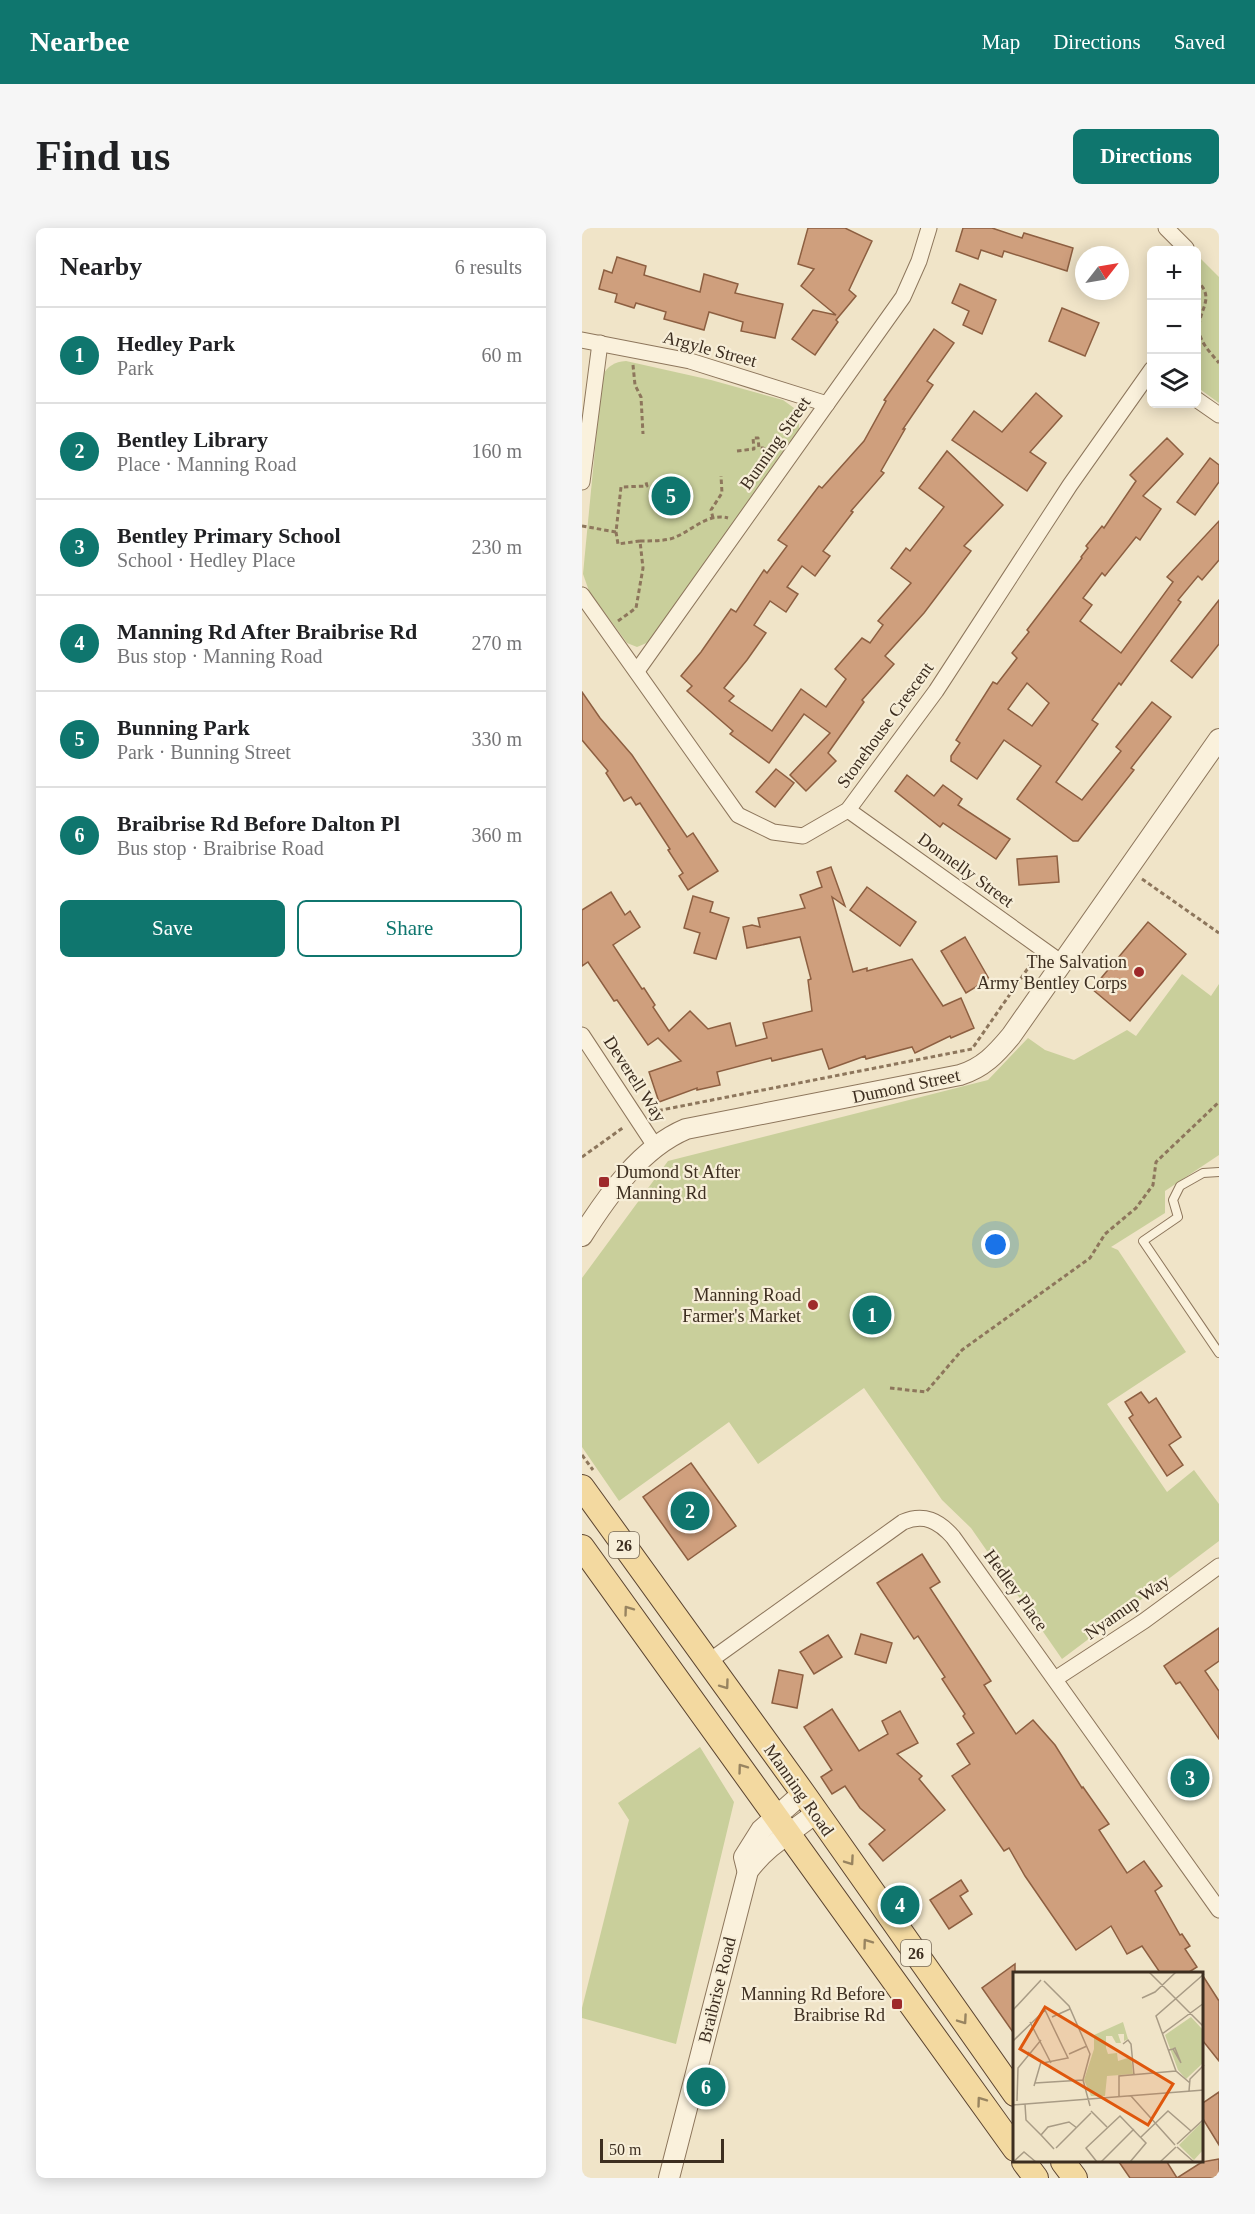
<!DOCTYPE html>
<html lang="en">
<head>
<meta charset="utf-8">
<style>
  :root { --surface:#fff; --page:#f6f6f6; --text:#202124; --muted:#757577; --line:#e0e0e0; --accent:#0f766e }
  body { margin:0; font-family:Georgia,serif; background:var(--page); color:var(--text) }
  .controls { position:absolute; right:18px; top:18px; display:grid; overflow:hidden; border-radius:9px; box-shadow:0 3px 15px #0003 }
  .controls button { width:54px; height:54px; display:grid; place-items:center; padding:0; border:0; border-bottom:2px solid var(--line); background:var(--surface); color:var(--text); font:30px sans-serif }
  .compass { position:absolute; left:493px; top:18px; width:54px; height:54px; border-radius:50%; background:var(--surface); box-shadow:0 3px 15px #0003; rotate:59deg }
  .scale { position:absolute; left:18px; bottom:15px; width:124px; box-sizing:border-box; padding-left:6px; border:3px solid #3d2e20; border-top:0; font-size:16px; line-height:21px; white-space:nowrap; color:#3d2e20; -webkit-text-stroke:4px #f7eed8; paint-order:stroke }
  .you { position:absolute; left:414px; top:1017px; width:21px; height:21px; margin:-15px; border:4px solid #fff; border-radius:50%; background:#1a73e8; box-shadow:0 0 0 9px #1a73e833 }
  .badge { display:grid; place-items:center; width:39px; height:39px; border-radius:50%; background:var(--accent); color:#fff; font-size:20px; font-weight:700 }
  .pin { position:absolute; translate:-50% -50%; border:3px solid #fff; box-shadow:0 2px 6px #0006 }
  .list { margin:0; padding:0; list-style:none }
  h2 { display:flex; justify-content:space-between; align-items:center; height:78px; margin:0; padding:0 24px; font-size:26px }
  h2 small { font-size:20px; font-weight:400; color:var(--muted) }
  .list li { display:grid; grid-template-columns:39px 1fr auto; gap:18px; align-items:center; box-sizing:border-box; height:96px; padding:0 24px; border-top:2px solid var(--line) }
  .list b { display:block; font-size:22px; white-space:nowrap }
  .list p { margin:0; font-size:20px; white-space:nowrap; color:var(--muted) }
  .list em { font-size:20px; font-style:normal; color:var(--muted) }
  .actions { display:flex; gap:12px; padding:18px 24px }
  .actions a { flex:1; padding:14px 0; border:2px solid var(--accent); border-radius:9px; text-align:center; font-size:21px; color:var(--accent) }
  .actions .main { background:var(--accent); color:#fff }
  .icon { flex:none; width:33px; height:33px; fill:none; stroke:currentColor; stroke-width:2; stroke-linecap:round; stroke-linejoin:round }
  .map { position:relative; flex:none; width:637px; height:1950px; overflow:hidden; border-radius:9px }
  header { display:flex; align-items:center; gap:36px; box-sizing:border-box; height:84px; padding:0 30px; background:var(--accent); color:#fff }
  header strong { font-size:28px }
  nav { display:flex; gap:33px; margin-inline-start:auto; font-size:21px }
  .intro { display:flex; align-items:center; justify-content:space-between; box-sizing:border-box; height:144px; padding:0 36px }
  h1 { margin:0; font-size:42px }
  .button { padding:15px 27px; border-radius:9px; background:var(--accent); color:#fff; font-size:21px; font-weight:700 }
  main { display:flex; gap:36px; padding:0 36px }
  aside { flex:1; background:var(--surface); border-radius:9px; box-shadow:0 3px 15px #0003 }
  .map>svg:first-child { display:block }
  .green { fill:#c9cf9b }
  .building { fill:#cf9f7d; stroke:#8d5f41; stroke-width:1.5; fill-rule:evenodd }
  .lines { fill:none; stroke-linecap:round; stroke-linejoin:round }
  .service-casing { stroke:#8d765c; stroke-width:10 }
  .minor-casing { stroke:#8d765c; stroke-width:17 }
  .tertiary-casing { stroke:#8d765c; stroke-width:22 }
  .primary-casing { stroke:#5b4430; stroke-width:26 }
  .path { stroke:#8d765c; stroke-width:3; stroke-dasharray:4.5 3; stroke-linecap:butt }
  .service { stroke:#faf1dc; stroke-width:8 }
  .minor { stroke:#faf1dc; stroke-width:15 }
  .tertiary { stroke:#faf1dc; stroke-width:20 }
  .primary { stroke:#f3d9a0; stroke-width:24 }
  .oneway { stroke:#988460 }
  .poi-dot { fill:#9e2a2b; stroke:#f7eed8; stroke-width:2 }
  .labels { text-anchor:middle; stroke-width:4.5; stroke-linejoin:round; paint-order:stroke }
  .shield { fill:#f7eed8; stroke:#756857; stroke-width:1.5 }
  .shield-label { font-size:16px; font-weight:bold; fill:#3d2e20 }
  .street-label { font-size:18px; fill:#3d2e20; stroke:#f7eed8 }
  .poi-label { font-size:18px; fill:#3d2e20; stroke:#f7eed8; text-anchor:end }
  .inset-road { fill:none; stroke:#a89b85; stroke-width:1.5 }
  .view { fill:#df570d; fill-opacity:0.15; stroke:#df570d; stroke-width:3 }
  .inset-edge { fill:none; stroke:#3d2e20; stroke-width:3 }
</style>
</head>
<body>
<header>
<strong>Nearbee</strong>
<nav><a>Map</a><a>Directions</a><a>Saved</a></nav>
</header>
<div class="intro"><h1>Find us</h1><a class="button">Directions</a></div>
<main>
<aside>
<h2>Nearby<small>6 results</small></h2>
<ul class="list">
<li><span class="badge">1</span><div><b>Hedley Park</b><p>Park</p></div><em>60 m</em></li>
<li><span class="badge">2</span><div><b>Bentley Library</b><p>Place · Manning Road</p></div><em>160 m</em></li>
<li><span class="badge">3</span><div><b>Bentley Primary School</b><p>School · Hedley Place</p></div><em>230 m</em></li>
<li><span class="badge">4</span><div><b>Manning Rd After Braibrise Rd</b><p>Bus stop · Manning Road</p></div><em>270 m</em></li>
<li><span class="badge">5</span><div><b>Bunning Park</b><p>Park · Bunning Street</p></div><em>330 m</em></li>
<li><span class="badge">6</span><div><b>Braibrise Rd Before Dalton Pl</b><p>Bus stop · Braibrise Road</p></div><em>360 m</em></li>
</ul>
<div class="actions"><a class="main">Save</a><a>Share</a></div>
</aside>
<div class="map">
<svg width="637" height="1950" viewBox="0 0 637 1950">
  <rect width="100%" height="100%" fill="#f0e4c8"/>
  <!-- green -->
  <g class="green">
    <polygon points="619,31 637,49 637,175 615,159 614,45"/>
    <path d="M44 133 129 152 201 172 212 180 217 191V201L67 414 55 419 45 415 7 363 1 346 20 148C26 138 32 134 44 133Z"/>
    <polygon points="600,746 629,768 637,756 637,927 583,963 583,985 529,1019 536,1022 604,1124 525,1176 585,1264 612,1242 637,1276 637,1313 480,1431 389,1300 360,1272 282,1160 176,1236 147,1194 37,1273 0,1219 0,1050 86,933 406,852 446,810 463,822 492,832 545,802 554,808"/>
    <polygon points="118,1519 152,1574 94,1816 0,1790 0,1780 47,1592 36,1575"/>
  </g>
  <!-- building -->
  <g class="building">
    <polygon points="226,0 263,0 290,13 267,62 274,68 254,92 256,94 233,127 210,111 231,82 254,87 219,58 232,41 216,36"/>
    <polygon points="381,0 410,0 440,10 442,5 491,20 485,43 422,23 420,29 399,22 396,31 374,23"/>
    <polygon points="35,29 64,38 62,47 118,64 122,46 156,56 153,65 201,76 193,110 159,103 161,94 127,84 122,102 82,91 84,84 54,75 52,80 33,74 35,66 17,61 22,42 30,45"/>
    <polygon points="378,56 414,72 400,106 381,97 387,83 370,75"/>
    <polygon points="480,80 517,95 503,128 467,113"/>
    <polygon points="352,101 372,115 345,153 351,157 321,201 323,201 299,243 302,245 269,283 271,284 241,323 248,328 233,348 220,338 205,359 216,366 204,384 188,373 172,397 184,405 165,432 142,460 152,468 147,473 190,503 219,461 244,479 264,451 253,441 280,410 288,415 301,397 296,393 329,355 309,340 324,320 328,323 362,279 337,260 365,223 421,277 382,318 389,323 342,385 303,428 312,436 280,472 282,474 246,525 254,533 224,563 208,547 248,505 222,486 187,535 148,506 151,503 105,463 110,458 99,448 119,424 149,381 154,384 182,342 185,345 205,318 196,312 237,258 240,260 282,213 304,173 302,172"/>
    <polygon points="454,165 480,188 448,224 464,235 445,263 370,212 392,183 420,204"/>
    <path d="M585 210 601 226 561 268 579 281 558 312 554 309 523 348 520 345 501 370 510 377 498 393 539 425 591 354 585 349 637 293V332L620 352 616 348 596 372 599 374 539 457 537 455 510 492 516 496 474 554 500 572 539 523 534 519 570 474 589 489 549 540 552 542 496 613H491L435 571 459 538 422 512 395 551 369 533V528L378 515 374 512 411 454 415 456 435 430 430 425 447 404 445 402 500 330 499 329 506 320 504 318 520 298 522 300 554 253 548 247ZM445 455 467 475 450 498 426 481Z"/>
    <polygon points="628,230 637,237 637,254 613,287 595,274"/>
    <polygon points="637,372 637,416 610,450 589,433"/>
    <polygon points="0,464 18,490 50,527 105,609 111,605 136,643 106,662 97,648 101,645 86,622 88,621 58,575 54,577 49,569 42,573 24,545 26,543 0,512"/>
    <polygon points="194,541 212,555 193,579 174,564"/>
    <polygon points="325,547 352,568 361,557 380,571 376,577 428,611 414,631 361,595 358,599 313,563"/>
    <polygon points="475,628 477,654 437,657 435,631"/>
    <polygon points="249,639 263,678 250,669 271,744 285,740 285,743 330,731 361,778 379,770 392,800 369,810 368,808 333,825 330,819 284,831 283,828 247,841 240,821 190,833 189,830 135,844 138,857 115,862 115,860 77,874 67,844 99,833 76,810 66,817 35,772 32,773 6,734 0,738 0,682 29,664 43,687 48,683 58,699 31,717 60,761 62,760 73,777 71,779 87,803 108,783 126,801 148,795 154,818 185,810 181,795 230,783 226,752 229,751 218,709 165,720 161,699 170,697 178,699 176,690 223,680 218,667 240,659 235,644"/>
    <polygon points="285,659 334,694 318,718 268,682"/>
    <polygon points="111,668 131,674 128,684 147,690 134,731 112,725 118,705 102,700"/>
    <polygon points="566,694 604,726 548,793 510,761"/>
    <polygon points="383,709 407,751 384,765 359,723"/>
    <polygon points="559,1164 567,1175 574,1170 599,1209 587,1217 601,1237 585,1248 547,1190 551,1187 543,1174"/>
    <polygon points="109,1235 154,1298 106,1332 61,1269"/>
    <polygon points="340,1326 358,1354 348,1360 409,1453 402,1457 434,1506 451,1492 473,1517 500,1560 501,1559 527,1596 517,1602 545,1645 562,1633 580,1658 573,1663 598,1707 600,1706 608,1718 603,1721 615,1739 604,1746 579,1746 560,1718 545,1726 529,1698 494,1722 443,1648 427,1620 422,1623 370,1548 388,1536 375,1516 392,1505 381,1488 383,1486 360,1451 363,1449 336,1408 332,1411 295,1355"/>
    <polygon points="637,1400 637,1433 623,1443 637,1463 637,1511 598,1454 594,1456 582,1438"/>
    <polygon points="279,1406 310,1415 304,1435 273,1426"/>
    <polygon points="246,1407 260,1429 232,1446 218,1424"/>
    <polygon points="197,1442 221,1447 215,1480 190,1475"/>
    <polygon points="250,1481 277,1523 306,1506 300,1493 318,1483 336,1515 315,1526 340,1548 337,1551 363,1582 301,1633 287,1616 303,1602 278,1580 263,1558 250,1566 239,1549 250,1542 222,1499"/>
    <polygon points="379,1652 386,1663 378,1668 390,1686 367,1701 348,1672"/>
    <polygon points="433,1736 433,1807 400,1760"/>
    <polygon points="621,1748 637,1773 637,1833 621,1813"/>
    <polygon points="637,1864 637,1917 621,1891 621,1875"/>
    <polygon points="637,1931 637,1950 548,1950 537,1934 585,1934 595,1950 620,1934"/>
  </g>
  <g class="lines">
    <!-- service casing -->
    <g class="service-casing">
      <polyline id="service" points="637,944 621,945 598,958 591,972 596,989 561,1013 637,1125"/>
    </g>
    <!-- minor casing -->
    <g class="minor-casing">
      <g id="minor">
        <polyline points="584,0 604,20 603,22"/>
        <polyline points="0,112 108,133 245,176"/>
        <polyline points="614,171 637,187"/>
        <polyline points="0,254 18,115"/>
        <polyline points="0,367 156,587 191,604 221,608 266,582 354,463 488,257 570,141"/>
        <polyline points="55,443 321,69 337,33 347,0"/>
        <polyline points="266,582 480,735"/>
        <polyline points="0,807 73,918"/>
        <path d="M126 1434 321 1294C342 1285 357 1293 371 1309L637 1682"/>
        <polyline points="473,1451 562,1393 637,1338"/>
      </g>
    </g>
    <!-- tertiary casing -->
    <g class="tertiary-casing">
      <g id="tertiary">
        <path d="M0 1008C26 967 59 920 104 901L378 847C401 840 414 826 429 808L637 511"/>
        <polyline points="165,1641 162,1629 179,1602 221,1565"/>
        <path d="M87 1950 166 1643C184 1618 210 1604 234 1585"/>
      </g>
    </g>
    <!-- primary casing -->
    <g class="primary-casing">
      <g id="primary">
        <polyline points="0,1259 221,1565 433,1866"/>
        <polyline points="0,1319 433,1921"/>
        <polyline points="442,1934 454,1950"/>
        <polyline points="481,1934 493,1950"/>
      </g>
    </g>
    <!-- path -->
    <g class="path">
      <path d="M614 52C635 70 616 81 617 102 618 115 629 125 637 135"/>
      <polyline points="51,137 53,157 59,169 61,206"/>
      <polyline points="155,223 172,221 171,210 176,210 177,220 181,220 189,226"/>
      <polyline points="131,290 129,282 140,265 139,248"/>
      <polyline points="0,298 34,304"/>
      <polyline points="58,313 36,316 34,304 39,259 65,258 64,254"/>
      <path d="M36 393 54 380 61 340 58 313C68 313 78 313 88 311 107 306 124 284 146 290"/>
      <polyline points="560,651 637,705"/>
      <polyline points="69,884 390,821 451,733"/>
      <polyline points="0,929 42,899"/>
      <polyline points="308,1160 344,1164 380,1122 508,1030 523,1006 554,980 571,957 574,934 637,874"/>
      <polyline points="0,1227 11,1242"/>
    </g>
    <!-- service -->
    <use href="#service" class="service"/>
    <!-- minor -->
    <use href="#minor" class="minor"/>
    <!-- tertiary -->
    <use href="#tertiary" class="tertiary"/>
    <!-- primary -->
    <use href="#primary" class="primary"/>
  </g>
  <!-- one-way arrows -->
  <defs><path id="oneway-chevron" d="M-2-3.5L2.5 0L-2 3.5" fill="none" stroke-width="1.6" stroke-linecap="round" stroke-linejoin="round" transform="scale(1.5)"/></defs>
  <g class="oneway">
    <use href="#oneway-chevron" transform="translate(46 1382) rotate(-126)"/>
    <use href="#oneway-chevron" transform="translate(143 1457) rotate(54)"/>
    <use href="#oneway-chevron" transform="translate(160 1540) rotate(-126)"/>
    <use href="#oneway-chevron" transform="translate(268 1633) rotate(55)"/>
    <use href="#oneway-chevron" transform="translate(285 1715) rotate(-126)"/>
    <use href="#oneway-chevron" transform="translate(381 1792) rotate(55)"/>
    <use href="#oneway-chevron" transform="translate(399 1873) rotate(-126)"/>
  </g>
  <!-- markers -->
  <g class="poi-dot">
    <circle cx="557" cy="744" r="6"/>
    <rect x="16" y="948" width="12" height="12" rx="3"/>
    <circle cx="231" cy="1077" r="6"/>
    <rect x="309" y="1770" width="12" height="12" rx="3"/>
  </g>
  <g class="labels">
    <!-- shield labels -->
    <g class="shield">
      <rect x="27" y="1304" width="30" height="26" rx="4.5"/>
      <rect x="319" y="1712" width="30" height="26" rx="4.5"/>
    </g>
    <g class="shield-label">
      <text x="42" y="1323">26</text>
      <text x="334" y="1731">26</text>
    </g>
    <!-- street labels -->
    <g class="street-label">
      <text transform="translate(128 121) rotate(15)" y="6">Argyle Street</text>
      <text transform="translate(193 215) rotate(-55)" y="6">Bunning Street</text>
      <text transform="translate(303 497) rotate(-54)" y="6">Stonehouse Crescent</text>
      <text transform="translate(384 642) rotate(36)" y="6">Donnelly Street</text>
      <text transform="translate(53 851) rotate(57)" y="6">Deverell Way</text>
      <text transform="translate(324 858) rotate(-12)" y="6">Dumond Street</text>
      <text transform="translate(434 1362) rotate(54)" y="6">Hedley Place</text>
      <text transform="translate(545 1379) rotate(-35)" y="6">Nyamup Way</text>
      <text transform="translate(217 1562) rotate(55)" y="6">Manning Road</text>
      <text transform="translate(135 1762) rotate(-76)" y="6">Braibrise Road</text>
    </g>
    <!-- poi labels -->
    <g class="poi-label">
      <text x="545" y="740">The Salvation<tspan x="545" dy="21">Army Bentley Corps</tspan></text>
      <text x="34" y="950" text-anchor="start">Dumond St After<tspan x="34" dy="21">Manning Rd</tspan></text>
      <text x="219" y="1073">Manning Road<tspan x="219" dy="21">Farmer's Market</tspan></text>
      <text x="303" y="1772">Manning Rd Before<tspan x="303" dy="21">Braibrise Rd</tspan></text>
    </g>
  </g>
  <!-- overview -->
  <g transform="translate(431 1744)">
    <rect width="190" height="190" fill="#f0e4c8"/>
    <path d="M178 45 190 58V91L173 107 165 98 152 63ZM110 50 115 67 111 69V62H105L108 71H103L99 64H93V76L95 82 104 81 105 89 118 85 120 102 94 104 92 124H78L71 108 81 77V63ZM190 149V178L181 188 166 173Z" fill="#c9cf9b"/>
    <path class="inset-road" d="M136 0 191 55M31 9 56 34 77 82 70 108 77 134M129 26 142 20 163 0M0 38 28 8M39 45 57 37M17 50 38 91M149 62 191 31M0 69 32 38 55 86 30 91 15 80M110 72 115 68 118 72 121 103M156 78 160 77 168 91 162 76 160 77M56 82 74 74M22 111 70 108M177 111 163 99 143 44 191 2M21 114 28 90M176 119 177 107 191 93M118 124 162 173M106 125V104L163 99M4 129 5 96 28 68M12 132 13 148 28 163M0 133 191 118M78 139 94 155M128 165 155 139 178 159M164 172 191 147M164 175 181 190M43 176 78 141M41 177 28 163 35 155 56 150 64 156M0 190 11 180 23 190M84 190 73 176 107 144 133 171 117 190M88 190 121 157M147 190 163 175"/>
    <path class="view" d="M32 35 160 112 135 153 7 77Z"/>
    <rect width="190" height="190" class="inset-edge"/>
  </g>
</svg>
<div class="controls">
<button>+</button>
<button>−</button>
<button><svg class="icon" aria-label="layers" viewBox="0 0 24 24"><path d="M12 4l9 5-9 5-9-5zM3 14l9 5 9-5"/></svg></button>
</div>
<svg class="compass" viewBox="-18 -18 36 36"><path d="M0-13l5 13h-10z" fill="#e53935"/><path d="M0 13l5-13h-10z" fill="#757577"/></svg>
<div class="scale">50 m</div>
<div class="you"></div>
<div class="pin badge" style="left:290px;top:1087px">1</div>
<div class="pin badge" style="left:108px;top:1283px">2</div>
<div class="pin badge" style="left:608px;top:1550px">3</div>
<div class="pin badge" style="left:318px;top:1677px">4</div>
<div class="pin badge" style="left:89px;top:268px">5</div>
<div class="pin badge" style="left:124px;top:1859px">6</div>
</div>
</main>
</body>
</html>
